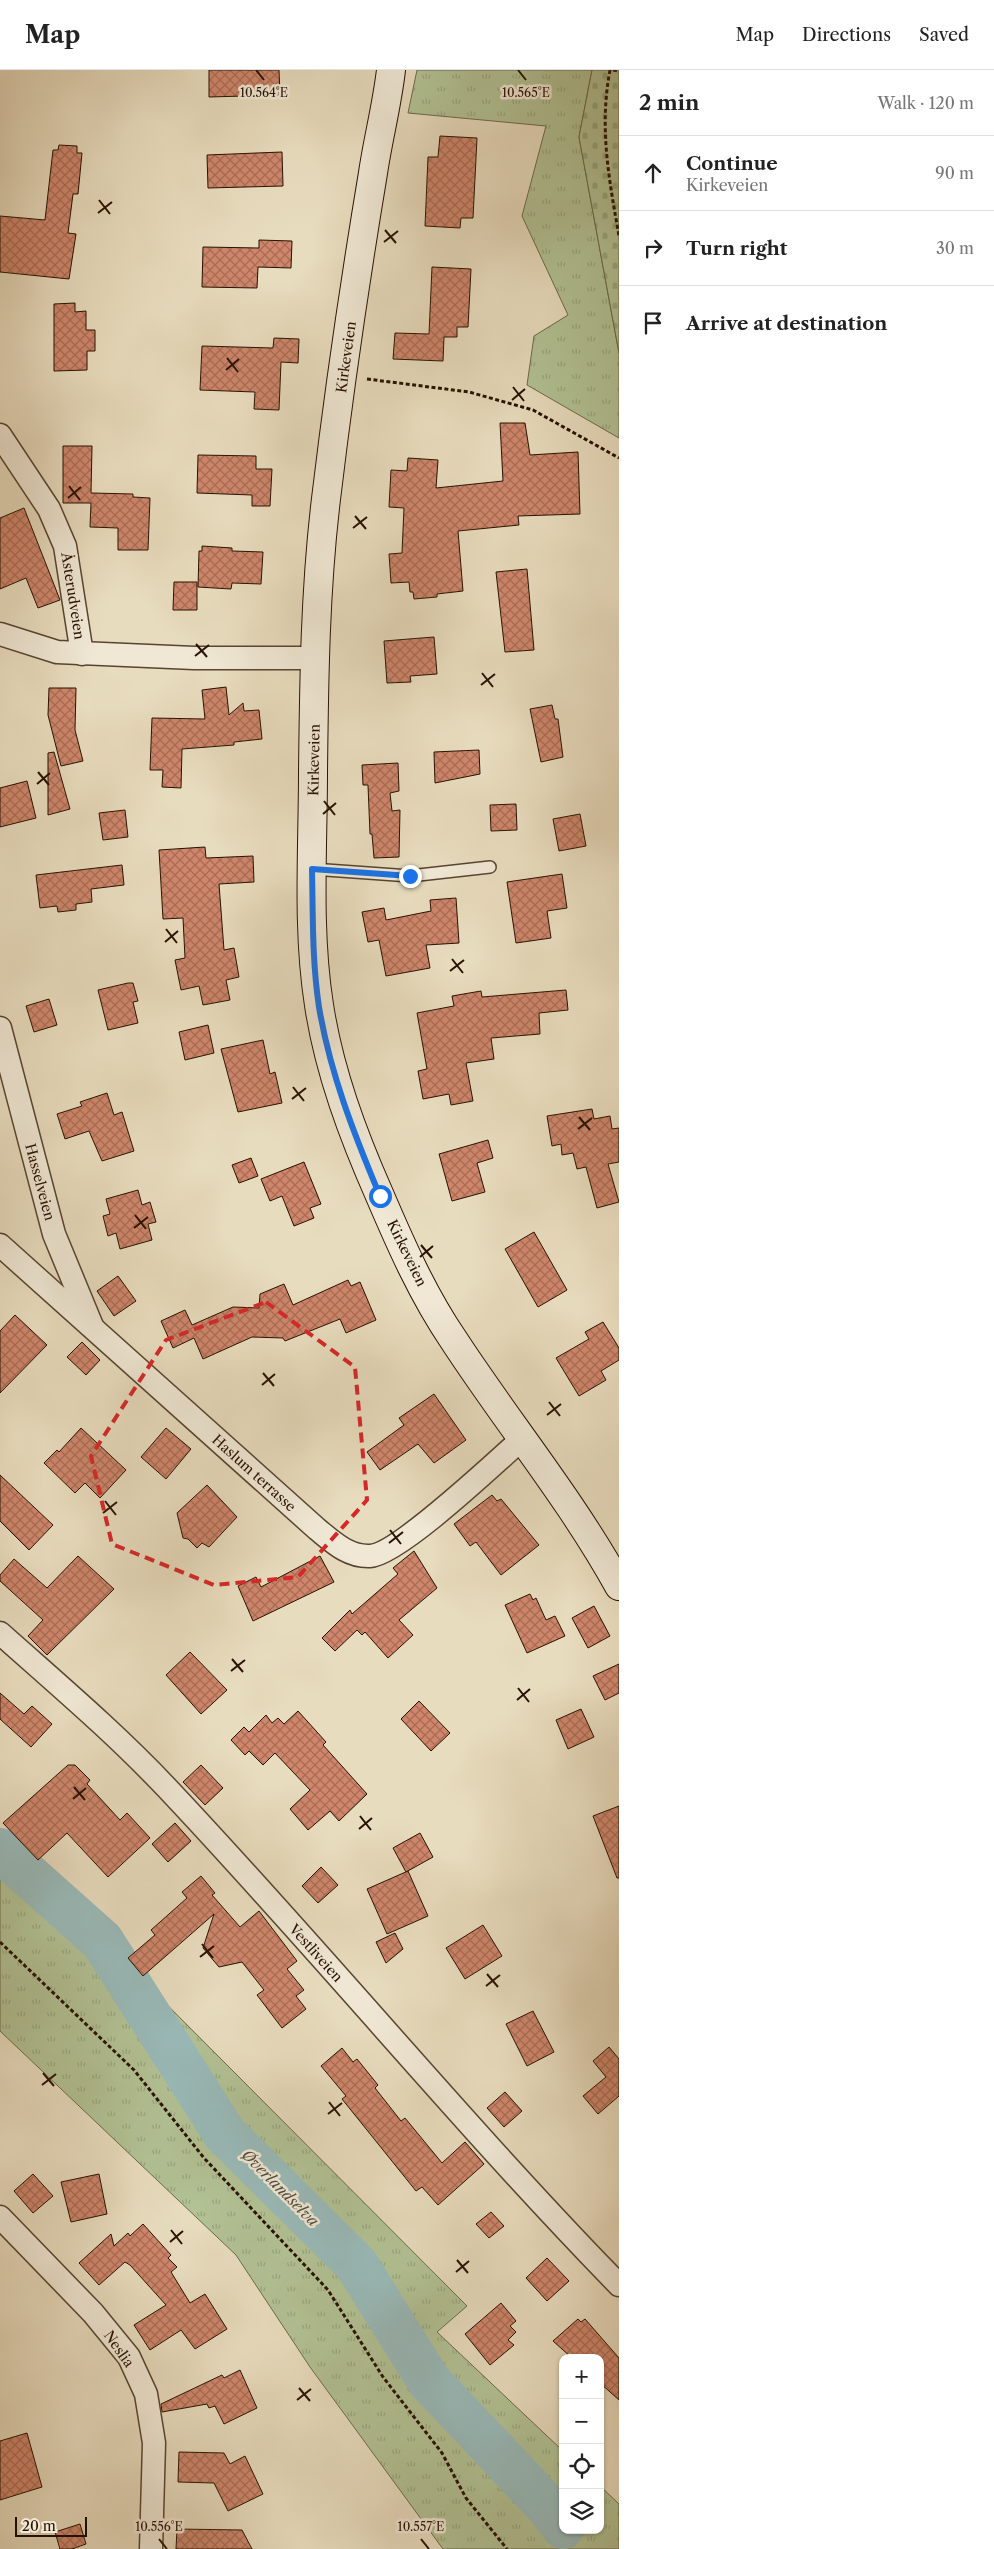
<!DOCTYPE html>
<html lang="en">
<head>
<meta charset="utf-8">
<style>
  :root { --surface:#fff; --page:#f2f2f2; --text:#222; --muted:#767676; --line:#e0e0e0 }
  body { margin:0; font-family:"Libre Caslon Text",serif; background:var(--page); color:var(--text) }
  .controls { position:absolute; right:15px; bottom:15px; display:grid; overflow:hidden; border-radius:10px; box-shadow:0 1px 4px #0004 }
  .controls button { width:45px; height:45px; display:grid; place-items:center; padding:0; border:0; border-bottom:1px solid var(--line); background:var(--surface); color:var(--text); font:25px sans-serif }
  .scale { position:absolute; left:15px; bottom:12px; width:72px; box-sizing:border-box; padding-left:5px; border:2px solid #271100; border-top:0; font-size:14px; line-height:18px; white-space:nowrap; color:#271100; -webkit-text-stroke:4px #f0e8d5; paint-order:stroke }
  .stop { position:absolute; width:15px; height:15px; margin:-11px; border:4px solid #1a73e8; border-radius:50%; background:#fff }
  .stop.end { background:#1a73e8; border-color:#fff; box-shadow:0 1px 5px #0008 }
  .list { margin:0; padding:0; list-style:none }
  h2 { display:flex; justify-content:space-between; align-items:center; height:65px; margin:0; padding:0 20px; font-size:21px }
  h2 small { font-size:16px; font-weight:400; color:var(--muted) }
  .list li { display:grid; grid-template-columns:32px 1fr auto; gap:15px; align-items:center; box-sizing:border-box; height:75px; padding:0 20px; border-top:1px solid var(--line) }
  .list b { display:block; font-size:19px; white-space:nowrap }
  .list p { margin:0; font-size:16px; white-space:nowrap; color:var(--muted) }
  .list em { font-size:16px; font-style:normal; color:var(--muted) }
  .icon { flex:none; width:28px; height:28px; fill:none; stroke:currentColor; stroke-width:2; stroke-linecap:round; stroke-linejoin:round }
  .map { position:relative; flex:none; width:619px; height:2479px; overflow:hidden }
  header { display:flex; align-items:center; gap:30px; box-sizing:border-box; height:70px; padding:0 25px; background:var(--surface); border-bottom:1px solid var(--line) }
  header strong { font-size:24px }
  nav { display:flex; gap:28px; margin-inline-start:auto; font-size:18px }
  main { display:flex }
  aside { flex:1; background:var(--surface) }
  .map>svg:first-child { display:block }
  .grass { fill:url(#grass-tufts); stroke:#6c6a4a }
  .cemetery { fill:url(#cemetery-stones); stroke:#6c6a4a }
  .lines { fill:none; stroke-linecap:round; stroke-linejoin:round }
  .river { stroke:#99bab9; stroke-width:44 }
  .building { fill:url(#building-cross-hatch); stroke:#271100 }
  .service-casing { stroke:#574430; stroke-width:14 }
  .minor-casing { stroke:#574430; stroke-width:25 }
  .secondary-casing { stroke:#271100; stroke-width:30 }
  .path { stroke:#271100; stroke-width:3; stroke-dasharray:4 2.5; stroke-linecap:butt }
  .service { stroke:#f0e8d5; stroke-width:11 }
  .minor { stroke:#f0e8d5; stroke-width:22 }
  .secondary { stroke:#f0e8d5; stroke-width:28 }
  .route { stroke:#1a73e8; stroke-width:6 }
  .marked { fill:none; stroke:#d62828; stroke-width:4; stroke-dasharray:10 6; stroke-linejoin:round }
  .ticks { fill:none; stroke:#271100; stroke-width:2 }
  .labels { text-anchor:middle; stroke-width:5; stroke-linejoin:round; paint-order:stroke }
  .street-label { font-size:14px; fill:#271100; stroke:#f0e8d5 }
  .water-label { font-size:15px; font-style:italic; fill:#4f4c41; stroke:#f0e8d5 }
  .ticks-label { font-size:12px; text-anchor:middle; fill:#271100; stroke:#f0e8d5; stroke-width:5; stroke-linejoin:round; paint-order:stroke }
</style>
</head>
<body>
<header>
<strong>Map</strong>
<nav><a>Map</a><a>Directions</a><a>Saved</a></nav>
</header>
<main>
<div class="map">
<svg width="619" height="2479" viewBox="0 0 619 2479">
  <defs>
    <pattern id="grass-tufts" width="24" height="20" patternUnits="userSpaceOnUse" patternTransform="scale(1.25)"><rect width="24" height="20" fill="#b2c295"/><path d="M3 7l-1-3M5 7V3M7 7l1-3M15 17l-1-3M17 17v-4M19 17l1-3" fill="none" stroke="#99a67f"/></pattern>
    <pattern id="cemetery-stones" width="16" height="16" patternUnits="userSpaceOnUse" patternTransform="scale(1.25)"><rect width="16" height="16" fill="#b2c295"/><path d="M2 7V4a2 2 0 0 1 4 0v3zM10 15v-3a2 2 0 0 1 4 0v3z" fill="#99a67f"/></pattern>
    <pattern id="building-cross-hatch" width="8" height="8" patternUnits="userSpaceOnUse" patternTransform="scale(1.25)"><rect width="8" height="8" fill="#cf866b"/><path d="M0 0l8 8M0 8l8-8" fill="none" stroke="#a86c56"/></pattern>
  </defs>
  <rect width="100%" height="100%" fill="#e8dcbe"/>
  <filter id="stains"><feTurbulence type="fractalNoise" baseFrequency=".004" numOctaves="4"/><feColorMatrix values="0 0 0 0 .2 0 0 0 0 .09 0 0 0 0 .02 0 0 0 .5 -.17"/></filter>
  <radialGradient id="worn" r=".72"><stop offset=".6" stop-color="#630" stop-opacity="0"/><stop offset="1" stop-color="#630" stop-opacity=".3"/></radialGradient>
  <!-- grass -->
  <g class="grass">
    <polygon points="417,0 592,0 579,67 619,283 619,368 527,315 534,266 568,245 522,146 546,56 408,43"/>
    <polygon points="0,1767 467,2236 437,2262 563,2381 563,2460 600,2460 600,2416 619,2434 619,2479 443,2479 310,2297 236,2185 0,1961"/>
  </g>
  <!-- cemetery -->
  <polygon class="cemetery" points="592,0 619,0 619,283 579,67"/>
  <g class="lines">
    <!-- river -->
    <polyline class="river" points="0,1780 102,1871 225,2064 356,2194 429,2311 549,2438 563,2457"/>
  </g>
  <!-- building -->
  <g class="building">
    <polygon points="209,0 279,0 280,25 209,27"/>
    <polygon points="440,66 477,68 473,148 461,148 460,158 425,156 428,87 438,87"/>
    <polygon points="59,75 77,76 77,83 82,83 78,124 73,124 68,163 76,164 69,209 0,202 0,146 45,150 53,80 58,80"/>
    <polygon points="282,82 283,116 208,118 207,85"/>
    <polygon points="259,170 292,171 291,198 258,197 257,218 202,217 203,177 259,178"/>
    <polygon points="432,197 471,199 468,257 457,257 457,267 444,267 443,291 393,289 395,263 429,264"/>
    <polygon points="75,233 75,242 86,241 86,260 95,260 95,281 87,281 87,300 54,301 54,234"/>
    <polygon points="274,268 299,269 298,293 281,292 279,340 254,339 255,322 200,320 202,276 273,278"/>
    <polygon points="500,353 525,353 530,385 578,382 580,444 518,446 519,455 458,461 463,521 437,524 437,527 414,529 413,522 410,522 409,512 391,513 389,484 402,483 404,438 389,437 391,400 407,401 408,388 438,390 436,418 503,411"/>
    <polygon points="63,376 92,376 91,423 133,424 133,427 150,428 148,480 118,480 118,458 90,457 91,433 63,433"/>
    <polygon points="198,385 256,386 256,399 272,399 270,436 252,436 252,425 197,423"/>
    <polygon points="24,438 60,530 38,538 26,508 0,519 0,448"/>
    <polygon points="202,476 232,478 232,481 263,482 261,514 232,513 231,519 198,517 199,481 202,481"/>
    <polygon points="527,499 534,580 505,582 496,502"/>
    <polygon points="174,512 197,512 197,540 173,540"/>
    <polygon points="434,567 437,604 410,606 411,612 387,613 384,571"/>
    <polygon points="226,617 229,645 243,633 244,641 259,640 262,669 234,672 234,675 182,679 181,718 162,717 163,700 150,700 152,648 205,649 202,620"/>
    <polygon points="49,618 76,618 75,660 83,691 61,696 48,645"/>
    <polygon points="552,635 555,649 558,649 563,687 541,692 530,639"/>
    <polygon points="479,680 480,704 435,713 434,682"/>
    <polygon points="54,682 70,739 48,745 48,683"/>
    <polygon points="398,693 399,721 390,723 392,741 400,740 399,787 374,788 372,764 370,764 368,715 363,715 362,695"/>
    <polygon points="27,711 36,748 0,757 0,718"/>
    <polygon points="516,734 517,760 491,761 490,735"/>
    <polygon points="125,740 128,767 103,770 99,743"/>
    <polygon points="580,744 586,776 559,781 553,749"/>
    <polygon points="205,777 206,788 253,786 254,812 219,814 224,880 234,878 239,907 226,910 230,930 203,935 199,916 181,920 175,890 185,888 183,848 163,849 159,780"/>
    <polygon points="122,795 124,815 91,819 92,832 76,834 76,840 58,842 57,836 40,838 36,805"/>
    <polygon points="562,804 567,838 547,841 551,868 516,873 507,812"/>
    <polygon points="456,828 459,873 426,875 430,898 386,906 379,870 368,872 362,842 384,838 386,850 431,841 430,830"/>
    <polygon points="128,913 133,913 138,931 133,932 138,953 108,960 98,920"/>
    <polygon points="566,920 568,940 539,943 540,964 491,968 494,989 466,993 473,1031 451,1035 449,1024 423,1029 418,1001 427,999 417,943 454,936 452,926 481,921 482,927"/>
    <polygon points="49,929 57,955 34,962 26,936"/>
    <polygon points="208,955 214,983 185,990 179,962"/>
    <polygon points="263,970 270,1004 275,1002 282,1033 238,1042 221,979"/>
    <polygon points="107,1023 114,1045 122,1042 134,1081 102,1091 89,1061 65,1069 57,1044 82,1036 80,1032"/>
    <polygon points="592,1039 594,1049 610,1046 612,1059 619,1058 619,1092 608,1094 619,1132 597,1138 586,1097 577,1099 573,1083 562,1085 561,1074 552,1076 547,1046"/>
    <polygon points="488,1070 493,1088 477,1093 485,1122 452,1131 439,1084"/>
    <polygon points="251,1088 258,1106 239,1113 232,1095"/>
    <polygon points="304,1092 321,1134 310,1138 314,1148 294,1156 282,1126 270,1131 261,1109"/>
    <polygon points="138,1120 142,1135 150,1132 156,1152 148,1154 152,1170 120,1179 116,1163 108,1166 103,1146 110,1144 106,1129"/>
    <polygon points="534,1162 567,1220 538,1237 505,1179"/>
    <polygon points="118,1206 136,1231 114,1246 97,1221"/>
    <polygon points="348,1210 351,1216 360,1212 376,1250 346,1263 340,1249 285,1271 283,1268 252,1267 203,1289 194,1268 173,1278 161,1251 185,1240 192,1255 233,1237 259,1238 260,1224 284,1214 293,1235"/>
    <polygon points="15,1245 47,1275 0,1323 0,1261"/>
    <polygon points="603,1252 619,1278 619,1290 601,1301 606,1310 579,1326 556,1288 589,1269 585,1262"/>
    <polygon points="82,1272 100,1290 86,1305 67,1287"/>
    <polygon points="434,1324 466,1370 434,1393 418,1374 380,1400 367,1382 404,1355 399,1348"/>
    <polygon points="81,1358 126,1400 100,1428 85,1413 75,1423 44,1393 57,1380 59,1382"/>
    <polygon points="166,1358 191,1379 166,1409 141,1387"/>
    <polygon points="0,1405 53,1455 29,1480 0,1451"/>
    <polygon points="207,1415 237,1447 209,1477 202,1473 197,1478 188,1469 183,1468 177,1443"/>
    <polygon points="492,1425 497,1431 501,1429 539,1475 501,1505 476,1472 470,1476 454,1454"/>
    <polygon points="414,1481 437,1518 399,1550 413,1565 388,1588 365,1562 362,1565 357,1560 335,1581 322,1568 350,1540 352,1544 398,1504 393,1498"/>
    <polygon points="78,1486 114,1519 47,1585 28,1566 43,1550 0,1511 0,1505 14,1489 47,1518"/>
    <polygon points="320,1486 334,1512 253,1551 238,1516 256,1507 261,1517"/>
    <polygon points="530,1524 533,1530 536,1528 546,1550 555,1546 565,1566 527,1583 505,1535"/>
    <polygon points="594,1536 610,1566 588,1578 572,1548"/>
    <polygon points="190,1582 227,1620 201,1644 166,1605"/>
    <polygon points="619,1594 619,1623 605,1630 593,1606"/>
    <polygon points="0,1623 24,1644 32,1636 52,1654 31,1677 0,1649"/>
    <polygon points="419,1631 450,1663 431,1681 401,1649"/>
    <polygon points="581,1639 594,1667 568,1679 556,1650"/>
    <polygon points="298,1641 326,1672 323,1675 367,1724 339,1751 330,1741 308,1760 290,1739 310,1720 275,1683 263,1695 249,1681 245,1685 231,1670 244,1657 249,1662 266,1645 272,1653 278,1648 284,1654"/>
    <polygon points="68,1695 75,1695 90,1710 87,1714 120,1750 127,1743 150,1768 108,1807 67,1763 38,1790 3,1753"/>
    <polygon points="201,1695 223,1718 205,1735 183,1712"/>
    <polygon points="619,1736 619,1808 617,1808 593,1746"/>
    <polygon points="175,1753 191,1771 168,1792 152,1774"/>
    <polygon points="420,1763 433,1787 406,1802 393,1778"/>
    <polygon points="321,1797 338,1815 318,1833 302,1816"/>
    <polygon points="408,1801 428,1846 387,1864 367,1819"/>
    <polygon points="201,1806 215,1823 212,1825 240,1857 259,1841 297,1891 287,1899 304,1920 296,1926 306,1939 282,1958 257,1925 264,1920 242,1892 219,1897 203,1878 214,1844 143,1906 128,1888 155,1865 151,1860 187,1828 182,1822"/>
    <polygon points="483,1855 502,1886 465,1909 446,1878"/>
    <polygon points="395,1863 403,1879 386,1893 376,1872"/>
    <polygon points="533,1941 554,1982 527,1996 506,1954"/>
    <polygon points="609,1977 619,1989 619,2026 598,2044 583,2026 606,2007 593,1991"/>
    <polygon points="342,1978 353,1992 357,1989 378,2015 375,2018 401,2051 405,2048 442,2093 465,2072 484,2094 438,2135 422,2117 416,2121 342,2029 346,2026 321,1996"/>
    <polygon points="505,2022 522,2041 504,2057 487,2038"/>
    <polygon points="33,2104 53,2126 33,2143 14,2121"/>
    <polygon points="99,2104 107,2144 71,2152 61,2112"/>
    <polygon points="491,2142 504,2156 489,2168 476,2154"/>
    <polygon points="143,2154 171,2185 168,2188 177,2197 171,2202 190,2233 205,2224 227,2259 195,2279 181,2260 150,2280 134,2255 166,2235 130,2195 125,2192 99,2215 79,2193 111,2164 114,2176 128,2163 130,2166"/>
    <polygon points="547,2188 569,2211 547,2231 526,2208"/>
    <polygon points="501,2233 516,2251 510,2256 516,2262 508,2270 514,2275 490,2295 465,2264"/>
    <polygon points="578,2249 581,2252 585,2249 619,2288 619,2330 600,2313 600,2288 572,2288 553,2271"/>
    <polygon points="240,2300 257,2338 224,2354 215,2336 209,2338 207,2334 162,2342 161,2334 222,2305 224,2308"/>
    <polygon points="27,2363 42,2417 0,2430 0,2371"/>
    <polygon points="179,2382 224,2383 230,2394 245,2386 263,2424 228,2441 214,2413 178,2412"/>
    <polygon points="80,2454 86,2474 72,2479 60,2479 55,2462"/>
    <polygon points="177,2459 242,2460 252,2479 176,2479"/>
  </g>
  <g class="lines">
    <!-- service casing -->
    <g class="service-casing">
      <polyline id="service" points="312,799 410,806 490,797"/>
    </g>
    <!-- minor casing -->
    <g class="minor-casing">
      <g id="minor">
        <polyline points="0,365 49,439 65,476 82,584"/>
        <polyline points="0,564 57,582 194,588 316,588"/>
        <polyline points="0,958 54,1164 92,1256"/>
        <path d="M0 1175 317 1459C333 1472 348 1487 370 1486 398 1485 497 1391 523 1368"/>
        <path d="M0 1563C56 1613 114 1662 166 1717 320 1880 462 2054 619 2215"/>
        <polyline points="0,2147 93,2243 129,2287 146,2324 154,2373 151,2479"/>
      </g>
    </g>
    <!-- secondary casing -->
    <g class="secondary-casing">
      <path id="secondary" d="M391 0C387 35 378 69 373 103 355 211 339 320 326 429 315 520 314 611 313 702 313 779 307 859 319 935 329 1001 353 1065 380 1126 401 1175 423 1225 453 1269 507 1352 571 1429 619 1516"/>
    </g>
    <!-- path -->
    <g class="path">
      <path d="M610 0C599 58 609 109 619 166"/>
      <polyline points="613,0 619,1"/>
      <polyline points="367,309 469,322 533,340 619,388"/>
      <polyline points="0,1872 134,2000 204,2088 328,2220 383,2307 442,2383 466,2428 507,2479"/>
    </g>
    <!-- service -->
    <use href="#service" class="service"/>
    <!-- minor -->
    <use href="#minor" class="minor"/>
    <!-- secondary -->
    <use href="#secondary" class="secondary"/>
  </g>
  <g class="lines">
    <!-- route -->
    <path class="route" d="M380 1126C354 1064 330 1003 319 937 312 891 313 845 312 799L410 806"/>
  </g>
  <!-- marked area -->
  <path class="marked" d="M266 1232 355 1297 367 1430 298 1507 214 1515 112 1474 91 1386 166 1270Z"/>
  <!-- ticks -->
  <path class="ticks" d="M256 0 264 10M518 0 526 10M99 130 110 144M98 143 112 132M385 160 396 173M384 172 398 161M227 288 238 302M226 300 239 289M513 317 524 331M512 330 525 319M69 416 80 430M68 428 81 417M355 446 366 459M353 458 367 447M196 574 207 587M195 586 209 575M482 603 493 617M481 615 495 604M38 702 49 715M37 714 50 703M324 731 335 745M323 744 336 733M166 859 177 873M165 872 178 861M452 889 463 903M450 901 464 890M293 1017 304 1031M292 1029 306 1018M579 1047 590 1060M578 1059 592 1048M135 1145 146 1159M134 1158 148 1147M421 1175 432 1188M420 1187 433 1176M263 1303 274 1316M262 1315 275 1304M549 1332 560 1346M547 1345 561 1334M105 1431 116 1445M103 1443 117 1432M390 1460 401 1474M389 1473 403 1462M232 1589 243 1602M231 1601 245 1590M518 1618 529 1632M517 1630 530 1619M74 1717 85 1730M73 1729 86 1718M360 1746 371 1760M359 1759 372 1748M202 1874 213 1888M200 1887 214 1876M487 1904 498 1917M486 1916 500 1905M43 2003 54 2016M42 2015 56 2004M329 2032 340 2046M328 2044 342 2033M171 2160 182 2174M170 2172 183 2161M457 2190 468 2203M456 2202 469 2191M299 2318 310 2331M297 2330 311 2319M159 2469 167 2479M421 2469 429 2479"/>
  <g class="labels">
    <!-- street labels -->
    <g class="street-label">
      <text transform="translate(346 287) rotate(-82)" y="5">Kirkeveien</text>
      <text transform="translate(73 526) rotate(81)" y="5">Åsterudveien</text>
      <text transform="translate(314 690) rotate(-89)" y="5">Kirkeveien</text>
      <text transform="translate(40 1112) rotate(75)" y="5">Hasselveien</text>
      <text transform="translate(407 1183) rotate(64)" y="5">Kirkeveien</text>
      <text transform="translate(254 1403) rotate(42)" y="5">Haslum terrasse</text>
      <text transform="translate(316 1883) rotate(48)" y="5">Vestliveien</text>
      <text transform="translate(119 2279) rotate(55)" y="5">Neslia</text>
    </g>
    <!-- water labels -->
    <g class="water-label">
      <text transform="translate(280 2118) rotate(45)" y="5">Øverlandselva</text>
    </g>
  </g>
  <g class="ticks-label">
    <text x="264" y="27">10.564°E</text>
    <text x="526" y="27">10.565°E</text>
    <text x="159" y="2461">10.556°E</text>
    <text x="421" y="2461">10.557°E</text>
  </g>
  <rect width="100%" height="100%" filter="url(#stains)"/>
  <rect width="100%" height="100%" fill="url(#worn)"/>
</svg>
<div class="controls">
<button>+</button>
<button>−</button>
<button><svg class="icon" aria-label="locate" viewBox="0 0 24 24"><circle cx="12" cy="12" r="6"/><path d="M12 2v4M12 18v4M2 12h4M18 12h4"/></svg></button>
<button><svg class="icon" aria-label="layers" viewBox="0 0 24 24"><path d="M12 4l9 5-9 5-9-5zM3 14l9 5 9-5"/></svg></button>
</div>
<div class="scale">20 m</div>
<div class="stop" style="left:380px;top:1126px"></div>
<div class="stop end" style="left:410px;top:806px"></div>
</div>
<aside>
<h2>2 min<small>Walk · 120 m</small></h2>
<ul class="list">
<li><svg class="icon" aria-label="ahead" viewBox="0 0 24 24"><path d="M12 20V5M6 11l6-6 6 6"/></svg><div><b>Continue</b><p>Kirkeveien</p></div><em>90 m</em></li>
<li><svg class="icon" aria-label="right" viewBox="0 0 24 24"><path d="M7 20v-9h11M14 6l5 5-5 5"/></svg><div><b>Turn right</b></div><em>30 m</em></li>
<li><svg class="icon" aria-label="arrive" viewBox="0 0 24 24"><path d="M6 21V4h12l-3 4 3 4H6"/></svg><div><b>Arrive at destination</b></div></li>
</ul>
</aside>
</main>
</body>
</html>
